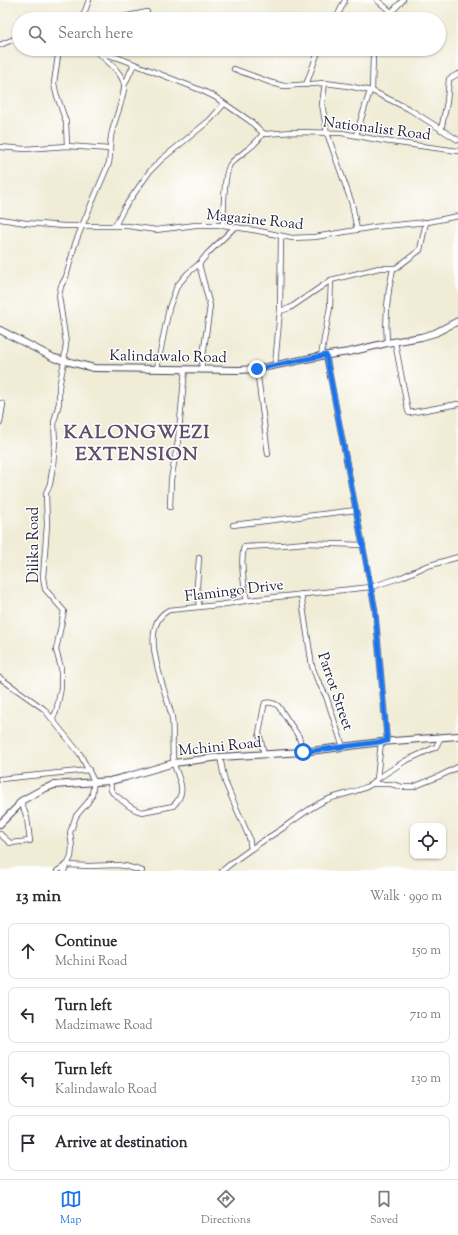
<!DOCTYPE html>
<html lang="en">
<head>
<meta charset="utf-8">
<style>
  :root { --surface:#fff; --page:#f7f7f7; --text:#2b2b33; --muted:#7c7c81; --line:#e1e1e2; --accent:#1a73e8 }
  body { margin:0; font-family:"Sorts Mill Goudy",serif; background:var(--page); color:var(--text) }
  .controls { position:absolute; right:12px; bottom:12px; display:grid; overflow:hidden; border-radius:8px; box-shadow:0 1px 3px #0004 }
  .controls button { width:36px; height:36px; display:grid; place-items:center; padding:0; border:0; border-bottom:1px solid var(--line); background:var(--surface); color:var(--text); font:20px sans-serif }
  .stop { position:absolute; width:12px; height:12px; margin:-9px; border:3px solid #1a73e8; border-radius:50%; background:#fff }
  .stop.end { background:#1a73e8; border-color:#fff; box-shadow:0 1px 4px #0008 }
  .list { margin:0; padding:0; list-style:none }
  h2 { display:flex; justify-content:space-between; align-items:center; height:52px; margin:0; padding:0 16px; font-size:17px }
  h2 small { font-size:13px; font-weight:400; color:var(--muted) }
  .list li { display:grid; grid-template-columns:26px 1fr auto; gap:12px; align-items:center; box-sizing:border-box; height:56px; margin:0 8px 8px; padding:0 8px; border:1px solid var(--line); border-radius:8px }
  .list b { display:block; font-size:15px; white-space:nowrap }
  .list p { margin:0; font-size:13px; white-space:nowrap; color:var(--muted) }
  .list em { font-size:13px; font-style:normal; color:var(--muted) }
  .icon { flex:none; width:22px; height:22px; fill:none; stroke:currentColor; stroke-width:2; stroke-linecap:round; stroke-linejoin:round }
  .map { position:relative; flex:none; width:458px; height:871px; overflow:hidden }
  .search { position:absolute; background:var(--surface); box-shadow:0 1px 3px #0004; left:12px; right:12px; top:12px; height:44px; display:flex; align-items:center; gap:10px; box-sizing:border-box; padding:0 14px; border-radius:22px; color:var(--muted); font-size:15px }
  .sheet { height:308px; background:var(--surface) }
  nav { display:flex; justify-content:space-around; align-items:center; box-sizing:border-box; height:56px; border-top:1px solid var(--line); background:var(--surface); font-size:11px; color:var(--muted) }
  nav a { display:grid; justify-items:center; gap:2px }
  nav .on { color:var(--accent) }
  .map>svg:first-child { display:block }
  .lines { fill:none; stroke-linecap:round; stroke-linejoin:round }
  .street-casing { stroke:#414052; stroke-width:6 }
  .secondary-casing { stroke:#414052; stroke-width:8 }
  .street { stroke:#fff; stroke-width:4.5 }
  .secondary { stroke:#fff; stroke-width:6 }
  .route { stroke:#1a73e8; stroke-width:5 }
  .labels { text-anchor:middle; stroke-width:3; stroke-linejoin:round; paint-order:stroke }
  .street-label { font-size:15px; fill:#22223b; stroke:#fff }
  .district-label { font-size:19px; font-weight:bold; letter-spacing:1px; fill:#604d68; stroke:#fff }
</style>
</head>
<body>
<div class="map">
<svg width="458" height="871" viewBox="0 0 458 871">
  <rect width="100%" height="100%" fill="#fff"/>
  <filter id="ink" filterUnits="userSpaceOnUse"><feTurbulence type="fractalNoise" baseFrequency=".025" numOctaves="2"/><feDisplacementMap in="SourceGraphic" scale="8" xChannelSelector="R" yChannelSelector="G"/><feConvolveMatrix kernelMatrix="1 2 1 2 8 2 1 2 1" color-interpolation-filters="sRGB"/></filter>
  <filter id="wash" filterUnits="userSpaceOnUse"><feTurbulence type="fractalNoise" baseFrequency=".012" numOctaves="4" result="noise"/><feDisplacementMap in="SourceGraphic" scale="16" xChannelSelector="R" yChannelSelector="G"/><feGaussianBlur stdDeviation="0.9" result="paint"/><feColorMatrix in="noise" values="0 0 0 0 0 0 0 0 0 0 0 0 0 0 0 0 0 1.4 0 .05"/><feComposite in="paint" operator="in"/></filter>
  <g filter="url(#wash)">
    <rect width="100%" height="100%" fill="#f0ecd6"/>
  </g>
  <g filter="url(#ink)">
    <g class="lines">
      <!-- street casing -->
      <g class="street-casing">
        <g id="street">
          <polyline points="377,0 391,12"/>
          <polyline points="82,19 89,0"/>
          <polyline points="113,19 147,12"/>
          <polyline points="336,19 345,0"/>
          <polyline points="385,19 403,0"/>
          <polyline points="0,45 19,37"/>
          <polyline points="59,49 54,83 56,93 66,122 67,146"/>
          <polyline points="100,53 119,58 203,91 215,97 250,121 263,133 265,134 293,132 342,133 384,141 458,151"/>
          <polyline points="234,69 272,83 284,86 325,83 348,86 372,91 409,109 458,140"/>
          <polyline points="325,83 322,104 327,133 352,204 357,230"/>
          <polyline points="306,85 319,49"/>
          <polyline points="124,86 134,64"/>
          <polyline points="372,91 373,55 374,49"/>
          <polyline points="441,130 447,102 449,79 458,74"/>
          <polyline points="356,135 370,91"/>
          <polyline points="0,147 25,149 67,146 110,149"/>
          <polyline points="0,219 26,223 64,226 128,226 156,230 196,225 223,225 259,231 292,238 315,237 374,227 428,222 458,216"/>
          <path d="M223 225C224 212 223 172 231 163 242 152 255 147 263 133"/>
          <polyline points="115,226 124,208 150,171 162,159 210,120 224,104"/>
          <polyline points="199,264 210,306 201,370"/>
          <polyline points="280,311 290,308 331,280 379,268 396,268 420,250 426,222"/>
          <polyline points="395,342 408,411 409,413 458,404"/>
          <path d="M387 343C385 318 387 294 393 269"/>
          <polyline points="326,355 375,609 387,741"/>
          <polyline points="321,356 330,307 331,280"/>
          <polyline points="275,365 280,311 281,236"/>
          <polyline points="157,368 169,308 177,286 188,273 199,264 208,253 235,227"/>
          <polyline points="257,369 268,454"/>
          <polyline points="0,403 3,404 0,423"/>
          <polyline points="170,507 171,480 178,441 185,370"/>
          <polyline points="233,525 356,510"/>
          <polyline points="199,558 197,586 199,607"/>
          <polyline points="301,594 312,666 317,679 326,696 343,747"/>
          <path d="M247 601C244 586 240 562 244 547L283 545 306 543 363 545"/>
          <polyline points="0,678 44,709 80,754 94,781 92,795 88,802 76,816 71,830 70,832 72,847 71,857 64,871"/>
          <path d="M52 719 56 712 61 688V668L56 650 64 611 45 589 43 577 47 525 46 493 50 484 53 465 55 443 54 422 59 403V387L64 362 66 343 59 296 61 286 66 277 75 244 82 226 109 163C111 152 109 142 112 132 114 121 126 94 124 84 121 70 104 59 94 49"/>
          <path d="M264 754 259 733 264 706 265 703C269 702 276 703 279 707L299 737 303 752"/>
          <polyline points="220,757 225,782 249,837 251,849"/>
          <polyline points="0,779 89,770"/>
          <polyline points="377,779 381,742"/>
          <path d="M110 781 111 790 113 793C122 800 131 810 142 812L173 806C189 791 178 779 174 764 171 751 174 732 172 718 167 691 135 627 169 610L219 605 258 599 371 587 402 577 424 567 458 557"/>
          <polyline points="374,784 391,784 402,787 413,787 440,776 458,767"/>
          <polyline points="0,834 10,843 30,841 27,818 21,801"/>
          <polyline points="57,871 66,865 89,866 117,865 125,866 142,871"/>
          <path d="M222 871C241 854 262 842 283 828 296 819 309 808 324 801 338 794 369 791 377 779L405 761 436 747 441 737"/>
        </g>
      </g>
      <!-- secondary casing -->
      <g class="secondary-casing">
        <g id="secondary">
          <polyline points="0,330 54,358 94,368 238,370 257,369 321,356 349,352 387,343 421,337 435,333 458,321"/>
          <polyline points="0,824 17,807 21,801 43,789 54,785 110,781 126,777 174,763 220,757 303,752 381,742 458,736"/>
        </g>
      </g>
      <!-- street -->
      <use href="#street" class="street"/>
      <!-- secondary -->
      <use href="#secondary" class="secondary"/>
    </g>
  </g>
  <g class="lines" filter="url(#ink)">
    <!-- route -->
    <polyline class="route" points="257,369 326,355 375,609 387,741 303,752"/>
  </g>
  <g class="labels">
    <!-- street labels -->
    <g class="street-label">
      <text transform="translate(377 128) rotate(7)" y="5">Nationalist Road</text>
      <text transform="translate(255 219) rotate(6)" y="5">Magazine Road</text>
      <text transform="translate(168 356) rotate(1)" y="5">Kalindawalo Road</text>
      <text transform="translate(33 545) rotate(-90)" y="5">Dilika Road</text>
      <text transform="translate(234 590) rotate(-7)" y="5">Flamingo Drive</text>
      <text transform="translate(336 691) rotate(71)" y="5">Parrot Street</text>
      <text transform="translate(220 746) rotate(-6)" y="5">Mchini Road</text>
    </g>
    <!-- district labels -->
    <g class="district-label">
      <text x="137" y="438">KALONGWEZI<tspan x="137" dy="22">EXTENSION</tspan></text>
    </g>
  </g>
</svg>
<div class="controls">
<button><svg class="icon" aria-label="locate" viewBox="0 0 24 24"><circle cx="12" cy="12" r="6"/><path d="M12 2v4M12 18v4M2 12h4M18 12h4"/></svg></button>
</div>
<div class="stop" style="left:303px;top:752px"></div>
<div class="stop end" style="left:257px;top:369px"></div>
<div class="search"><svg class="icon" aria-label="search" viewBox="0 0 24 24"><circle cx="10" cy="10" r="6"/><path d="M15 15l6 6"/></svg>Search here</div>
</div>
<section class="sheet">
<h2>13 min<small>Walk · 990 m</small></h2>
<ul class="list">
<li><svg class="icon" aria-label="ahead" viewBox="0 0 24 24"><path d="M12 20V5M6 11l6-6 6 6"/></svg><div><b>Continue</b><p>Mchini Road</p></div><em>150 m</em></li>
<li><svg class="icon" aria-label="left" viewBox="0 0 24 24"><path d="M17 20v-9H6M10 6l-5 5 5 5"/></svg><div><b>Turn left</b><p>Madzimawe Road</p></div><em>710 m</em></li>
<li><svg class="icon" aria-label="left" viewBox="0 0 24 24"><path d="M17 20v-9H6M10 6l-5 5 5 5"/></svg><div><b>Turn left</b><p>Kalindawalo Road</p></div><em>130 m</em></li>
<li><svg class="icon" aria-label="arrive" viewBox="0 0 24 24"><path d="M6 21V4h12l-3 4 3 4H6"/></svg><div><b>Arrive at destination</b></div></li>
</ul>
</section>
<nav>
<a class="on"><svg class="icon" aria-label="map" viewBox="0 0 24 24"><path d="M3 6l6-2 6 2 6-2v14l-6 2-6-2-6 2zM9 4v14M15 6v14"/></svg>Map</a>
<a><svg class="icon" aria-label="directions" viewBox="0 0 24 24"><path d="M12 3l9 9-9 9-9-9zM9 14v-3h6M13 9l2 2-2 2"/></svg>Directions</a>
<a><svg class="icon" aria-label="saved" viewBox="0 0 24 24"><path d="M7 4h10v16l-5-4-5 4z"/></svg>Saved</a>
</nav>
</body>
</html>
